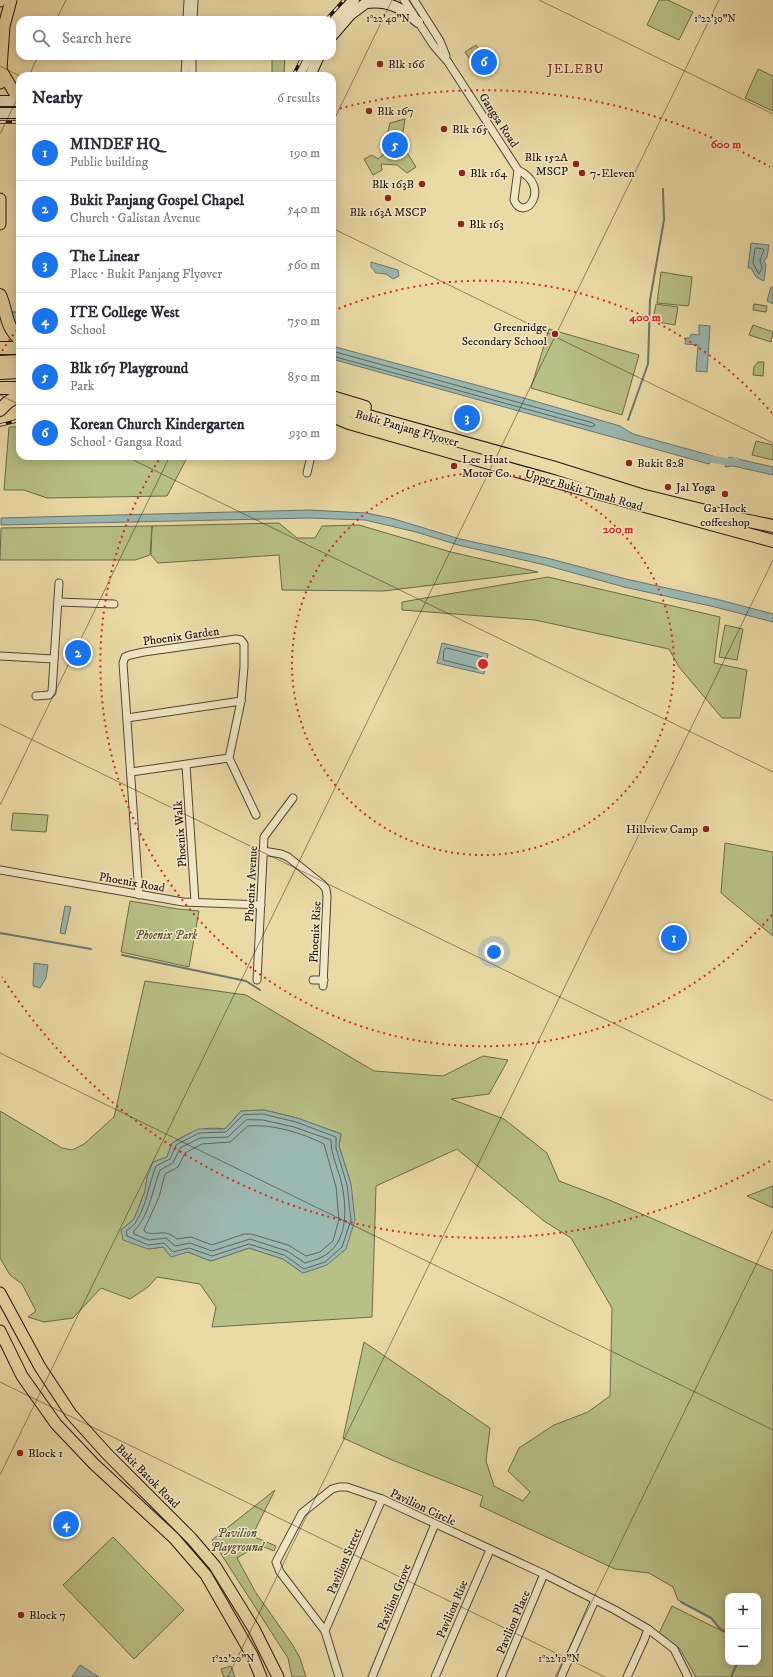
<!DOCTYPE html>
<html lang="en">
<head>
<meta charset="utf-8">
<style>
  :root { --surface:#fff; --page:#f2f2f3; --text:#2b2b33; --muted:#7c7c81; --line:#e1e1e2; --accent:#1a73e8 }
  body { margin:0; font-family:"IM FELL DW Pica",serif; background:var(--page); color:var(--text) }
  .controls { position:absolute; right:12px; bottom:12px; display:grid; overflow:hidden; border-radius:8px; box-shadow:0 2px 10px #0003 }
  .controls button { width:36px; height:36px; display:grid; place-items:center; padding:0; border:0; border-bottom:1px solid var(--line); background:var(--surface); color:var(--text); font:20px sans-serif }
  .you { position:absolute; left:494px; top:952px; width:14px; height:14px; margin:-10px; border:3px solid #fff; border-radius:50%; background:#1a73e8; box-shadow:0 0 0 6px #1a73e833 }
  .badge { display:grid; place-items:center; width:26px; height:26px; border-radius:50%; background:var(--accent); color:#fff; font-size:13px; font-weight:700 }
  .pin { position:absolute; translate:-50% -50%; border:2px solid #fff; box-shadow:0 1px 4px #0006 }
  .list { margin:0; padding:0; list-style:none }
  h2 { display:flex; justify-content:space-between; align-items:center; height:52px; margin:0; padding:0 16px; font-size:17px }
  h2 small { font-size:13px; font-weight:400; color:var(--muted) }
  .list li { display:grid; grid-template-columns:26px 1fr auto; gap:12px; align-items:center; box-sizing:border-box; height:56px; padding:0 16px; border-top:1px solid var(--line) }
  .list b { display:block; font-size:15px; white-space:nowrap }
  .list p { margin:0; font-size:13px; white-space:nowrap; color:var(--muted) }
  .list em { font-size:13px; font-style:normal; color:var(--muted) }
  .icon { flex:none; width:22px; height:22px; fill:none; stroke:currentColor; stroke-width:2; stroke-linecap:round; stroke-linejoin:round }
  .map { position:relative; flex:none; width:773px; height:1677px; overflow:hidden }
  .search { position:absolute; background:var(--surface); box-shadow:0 2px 10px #0003; left:16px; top:16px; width:320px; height:44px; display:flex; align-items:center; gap:10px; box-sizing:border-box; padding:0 14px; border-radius:12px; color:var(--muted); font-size:15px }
  .panel { position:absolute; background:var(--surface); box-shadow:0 2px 10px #0003; left:16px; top:72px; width:320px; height:388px; border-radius:12px }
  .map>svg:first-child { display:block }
  .green { fill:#b7c086; stroke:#6b6a4a; fill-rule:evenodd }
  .water { fill:#9bb8b1; stroke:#697670 }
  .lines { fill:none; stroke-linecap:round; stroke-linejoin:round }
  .shore { stroke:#5d6660; stroke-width:1 }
  .stream { stroke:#697670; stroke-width:2 }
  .canal { stroke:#9bb8b1; stroke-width:7 }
  .minor-casing { stroke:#524635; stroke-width:9 }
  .secondary-casing { stroke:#1f140f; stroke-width:12 }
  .primary-casing { stroke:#1f140f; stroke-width:13 }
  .trunk-casing { stroke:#1f140f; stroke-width:14 }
  .minor { stroke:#f1e7c5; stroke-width:7 }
  .secondary { stroke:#f1e7c5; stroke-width:10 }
  .primary { stroke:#eadaa6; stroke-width:11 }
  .trunk { stroke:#eadaa6; stroke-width:12 }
  .rail-casing { stroke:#1f140f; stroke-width:3.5 }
  .rail { stroke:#f1e7c5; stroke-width:2; stroke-dasharray:6; stroke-linecap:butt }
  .ticks { fill:none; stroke:#1f140f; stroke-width:1; stroke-opacity:0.45 }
  .ring { fill:none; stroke:#d62828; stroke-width:2; stroke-dasharray:2 4 }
  .poi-dot { fill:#8f2418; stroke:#f1e7c5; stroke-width:1.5 }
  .labels { text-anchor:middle; stroke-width:3; stroke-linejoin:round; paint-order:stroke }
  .poi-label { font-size:12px; fill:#1f140f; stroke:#f1e7c5; text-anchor:start }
  .street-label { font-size:12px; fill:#1f140f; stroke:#f1e7c5 }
  .park-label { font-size:12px; font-style:italic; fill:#545039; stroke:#f1e7c5 }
  .neighbourhood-label { font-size:13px; letter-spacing:1px; fill:#7a1f14; stroke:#f1e7c5 }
  .ticks-label { font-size:10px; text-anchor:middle; fill:#1f140f; stroke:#f1e7c5; stroke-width:3; stroke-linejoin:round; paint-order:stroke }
  .centre { fill:#d62828; stroke:#f1e7c5; stroke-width:2 }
  .ring-label { font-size:12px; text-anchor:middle; font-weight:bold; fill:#d62828; stroke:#f1e7c5; stroke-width:3; stroke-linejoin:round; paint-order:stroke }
</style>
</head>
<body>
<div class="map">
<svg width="773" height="1677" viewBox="0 0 773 1677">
  <rect width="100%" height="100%" fill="#eadaa6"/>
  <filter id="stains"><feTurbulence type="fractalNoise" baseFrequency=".005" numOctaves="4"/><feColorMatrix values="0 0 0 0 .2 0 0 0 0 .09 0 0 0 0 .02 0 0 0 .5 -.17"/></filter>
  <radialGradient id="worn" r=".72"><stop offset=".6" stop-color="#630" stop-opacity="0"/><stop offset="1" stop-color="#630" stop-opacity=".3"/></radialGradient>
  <!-- green -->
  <g class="green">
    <polygon points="659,0 668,0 693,12 679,40 647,25"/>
    <polygon points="476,45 483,57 473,64 465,52"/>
    <polygon points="272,56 285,56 284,76 272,76"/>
    <polygon points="758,69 773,76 773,111 745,98"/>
    <polygon points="405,119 402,138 399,140 416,167 407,173 397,165 381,164 382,170 373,175 364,159 372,155 378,159 387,151 388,131 390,123"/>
    <polygon points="661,272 692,277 689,304 688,306 657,303"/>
    <polygon points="656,304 678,307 675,325 653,321"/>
    <polygon points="754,304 767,306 766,312 753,310"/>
    <polygon points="753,325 773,332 771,342 749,335"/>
    <polygon points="549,329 639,355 622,415 531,388"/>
    <polygon points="758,362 764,362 763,376 753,375 754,367"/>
    <polygon points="9,427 20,427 20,456 188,456 167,496 47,498 24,490 4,490"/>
    <polygon points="756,441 773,445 773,460 752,455"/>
    <polygon points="279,523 297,538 315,538 322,526 359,525 451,552 538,572 384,591 282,590 279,555 158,563 151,555 152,526"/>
    <polygon points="152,526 150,555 135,560 0,560 1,528"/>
    <polygon points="548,577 720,617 714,663 747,670 740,718 722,718 679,667 669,649 535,620 402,610 402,602"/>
    <polygon points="725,625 743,629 737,660 719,657"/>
    <polygon points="13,813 48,815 46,832 11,830"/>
    <polygon points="725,843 773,852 773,936 721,893"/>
    <polygon points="130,901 178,909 199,911 189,967 121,952"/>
    <path d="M145 981 246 995 374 1071 443 1076 483 1056 508 1060 489 1094 451 1099 504 1119 547 1153 559 1181 607 1199 773 1271V1677H696L680 1649 659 1633 672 1606 728 1634V1662H758V1596H728V1632L720 1628 712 1618 678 1600 673 1587 649 1573 615 1569 480 1506 483 1496 392 1460 343 1438 364 1342 490 1428 486 1461 494 1486 523 1501 530 1492 508 1471 519 1448 554 1425 588 1412 610 1396 612 1308 571 1238 544 1221 457 1149 376 1186 372 1317 212 1327 216 1307 200 1284 157 1277 148 1287 130 1299 101 1288 73 1318 44 1322 28 1317 36 1311 22 1284 10 1275 0 1258V1111L62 1148 72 1150 84 1144 114 1117ZM264 1110 297 1118 341 1134 339 1146 351 1184 303 1273 283 1259 249 1248 211 1261 188 1252 171 1256 163 1247 148 1249 121 1230 134 1219 145 1191 147 1177 167 1157 172 1143C192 1131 202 1126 225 1129L241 1111Z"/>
    <polygon points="773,1186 773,1208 747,1196"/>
    <polygon points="275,1490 252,1536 276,1546 274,1551 259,1545 237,1558 256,1593 292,1644 300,1658 306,1677 292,1677 288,1658 212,1540"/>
    <polygon points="113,1537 184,1610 134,1659 63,1585"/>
    <polygon points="231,1666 235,1677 224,1677 221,1669"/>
  </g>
  <!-- water -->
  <g class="water">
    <polygon points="751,243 769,245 767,257 764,261 766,265 764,281 756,277 751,268 748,268"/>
    <polygon points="371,262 398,270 399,276 393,279 386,274 376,273 371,267"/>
    <polygon points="771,287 773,287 773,304 767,301"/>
    <polygon points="12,312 20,312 20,322 13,323"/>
    <polygon points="699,325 710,326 707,372 696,371 698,345 685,344 686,338 690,338 691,334 699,335"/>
    <polygon points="332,346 524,398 620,426 633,434 713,456 709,464 332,359"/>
    <polygon points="729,457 773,467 773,475 733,466 725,467"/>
    <polygon points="309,510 366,513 391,518 460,539 547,558 626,579 716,599 773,614 773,622 715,607 624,587 545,565 458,545 416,532 365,520 309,518 1,525 1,518"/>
    <polygon points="442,643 488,654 484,674 437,663"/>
    <polygon points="65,906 71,907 65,934 60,933"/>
    <polygon points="34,963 48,965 46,978 40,988 33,986"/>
    <polygon points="264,1110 297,1118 341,1134 339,1146 351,1184 355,1220 346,1249 327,1265 303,1273 283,1259 249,1248 211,1261 188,1252 171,1257 163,1247 148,1249 123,1240 121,1230 134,1219 145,1191 147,1177 153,1162 167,1157 172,1143 198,1129 225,1129 241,1111"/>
    <polygon points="80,1665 99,1677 72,1677"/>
  </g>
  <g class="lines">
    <!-- shore -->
    <g class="shore">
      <polygon points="757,248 763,249 764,250 760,260 762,268 759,274 753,263 755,249"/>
      <polyline points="332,351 593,423 595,425 592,427 332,356"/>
      <polygon points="447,648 482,657 483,659 481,668 479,669 443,660 444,650"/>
      <path d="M263 1114 296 1122 336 1137V1148L347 1185 351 1220 342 1247 325 1262 304 1269 284 1255 249 1244 212 1256 189 1248 173 1252 164 1243 148 1245 127 1236 126 1231C130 1228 135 1225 137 1220 147 1204 149 1183 156 1166L170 1159 176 1145 199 1133 226 1132 243 1115Z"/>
      <path d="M263 1120 294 1127 331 1140C331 1156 339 1170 342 1185 347 1210 348 1244 322 1257 317 1260 310 1261 305 1263L287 1251 250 1239 212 1251 190 1243 175 1246 166 1238 149 1240 134 1234V1231C150 1215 152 1190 160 1170L173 1163 180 1148 200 1138 228 1137 246 1120Z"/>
      <path d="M248 1126C273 1124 302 1133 324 1144L336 1187 339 1219 333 1241 320 1252 306 1256 288 1245 251 1234H244L212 1245 191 1237 177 1239C162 1227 158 1237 145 1232L144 1230 159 1197 165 1174 178 1167 185 1153 202 1144 230 1142Z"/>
    </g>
    <!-- stream -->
    <g class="stream">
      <polyline points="628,420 648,364 650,300 664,220 663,189"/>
      <polyline points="0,933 91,949"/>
      <polyline points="122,955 246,981 260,990"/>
      <polyline points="681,1602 711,1618 719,1628 728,1633"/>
      <polyline points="731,1677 738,1662"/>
    </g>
    <!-- canal -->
    <polyline class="canal" points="701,457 727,462 736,461"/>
    <!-- minor casing -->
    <g class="minor-casing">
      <g id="minor">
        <path d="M404 0 434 46 448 62 518 170C553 187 524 224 514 200L518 170"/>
        <polyline points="414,0 440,41 446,56"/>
        <polyline points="187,20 188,0"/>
        <polyline points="193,20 194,0"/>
        <polyline points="185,76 186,56"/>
        <polyline points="192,76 192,56"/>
        <polyline points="307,473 311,456"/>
        <polyline points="58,602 114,604"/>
        <polyline points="0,656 54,659"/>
        <polyline points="36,696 49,695 52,692 59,583"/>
        <polyline points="127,718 241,701"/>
        <polyline points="186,765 195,902"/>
        <polyline points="131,772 229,758"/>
        <polyline points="263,851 281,854 288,857 322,884 326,889 327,896 323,986"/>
        <polyline points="0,870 183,902 261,905"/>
        <polyline points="139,895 123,663 125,657 130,655 144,652 236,639 241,640 244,644 244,667 241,701 229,758 256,815"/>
        <polyline points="257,980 264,837 293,798"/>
        <polyline points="313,980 324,980"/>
        <polyline points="325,1631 382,1499"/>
        <polyline points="339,1677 325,1631 280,1572 276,1562 302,1513 332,1489 339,1487 347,1487 382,1499 544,1574 615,1610 648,1629 674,1649 688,1677"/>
        <polyline points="372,1677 435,1524"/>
        <polyline points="435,1677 490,1550"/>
        <polyline points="501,1677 544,1574"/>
        <polyline points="561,1677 595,1600"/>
        <polyline points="627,1677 644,1640 648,1629"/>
      </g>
    </g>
    <!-- secondary casing -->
    <g class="secondary-casing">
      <g id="secondary">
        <path d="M366 3C388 0 402 8 418 22"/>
        <polyline points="332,22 354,0"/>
        <polyline points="332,36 350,15 370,0"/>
        <polyline points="298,76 309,56"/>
        <polyline points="310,76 319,56"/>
        <polyline points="0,101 20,101"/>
        <polyline points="0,113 20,113"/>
      </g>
    </g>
    <!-- primary casing -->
    <g class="primary-casing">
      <g id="primary">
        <polyline points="0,1 0,0"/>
        <polyline points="1,70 14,92 20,97"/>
        <polyline points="0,83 4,26 11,0"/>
        <polyline points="0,199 0,224"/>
        <polyline points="0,1293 40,1367 71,1414 107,1454 191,1538 215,1566 254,1629 278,1677"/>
        <polyline points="0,1331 22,1376 56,1424 94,1464 174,1538 206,1575 252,1655 261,1677"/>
      </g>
    </g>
    <!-- trunk casing -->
    <g class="trunk-casing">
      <g id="trunk">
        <path d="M0 295C8 313 4 324 20 340"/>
        <polyline points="0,348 20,348"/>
        <polyline points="0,362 20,361"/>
        <polyline points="0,373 20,372"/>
        <polyline points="0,388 20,388"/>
        <polyline points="332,397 365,407"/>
        <polyline points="332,406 552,467 641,495 734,518 773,526"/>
        <polyline points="0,410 8,402 20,395"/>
        <polyline points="332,416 349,423 524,473 773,541"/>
      </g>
    </g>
    <!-- minor -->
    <use href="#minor" class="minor"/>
    <!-- secondary -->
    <use href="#secondary" class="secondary"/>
    <!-- primary -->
    <use href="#primary" class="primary"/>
    <!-- trunk -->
    <use href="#trunk" class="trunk"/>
    <!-- rail casing -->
    <g class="rail-casing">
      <g id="rail">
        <polyline points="326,20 344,0"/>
        <polyline points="293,76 303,56"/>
        <polyline points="0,122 20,122"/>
        <polyline points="0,425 20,420"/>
      </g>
    </g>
    <!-- rail -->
    <use href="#rail" class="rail"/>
  </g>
  <!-- ticks -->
  <path class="ticks" d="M539 0 773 114M56 20 66 0M0 66 20 76M29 76 38 56M332 124 392 0M0 134 20 93M332 228 773 443M0 395 20 405M125 456 773 772M0 724 773 1101M0 805 170 456M0 1053 773 1430M0 1382 605 1677M0 1475 719 0M228 1677 773 560M555 1677 773 1230"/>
  <!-- distance rings -->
  <g class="ring">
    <circle cx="483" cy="664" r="191"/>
    <path d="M772 915A383 383 0 0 1 160 458M333 311A383 383 0 0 1 772 413"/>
    <path d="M770 1161A574 574 0 0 1 2 977M2 351A574 574 0 0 1 19 327M334 110A574 574 0 0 1 770 167"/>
  </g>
  <!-- markers -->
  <g class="poi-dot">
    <circle cx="380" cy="64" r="4"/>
    <circle cx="369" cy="111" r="4"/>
    <circle cx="444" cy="129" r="4"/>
    <circle cx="576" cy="164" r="4"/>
    <circle cx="462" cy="173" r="4"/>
    <circle cx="582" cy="173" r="4"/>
    <circle cx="422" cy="184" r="4"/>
    <circle cx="388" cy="198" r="4"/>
    <circle cx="461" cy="224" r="4"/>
    <circle cx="555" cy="334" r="4"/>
    <circle cx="629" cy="463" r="4"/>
    <circle cx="454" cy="466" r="4"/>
    <circle cx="668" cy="487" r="4"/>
    <circle cx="725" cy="494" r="4"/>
    <circle cx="706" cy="829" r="4"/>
    <circle cx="20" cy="1453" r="4"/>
    <circle cx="21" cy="1615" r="4"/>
  </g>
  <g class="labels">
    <!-- poi labels -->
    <g class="poi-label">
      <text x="388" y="68">Blk 166</text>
      <text x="377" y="115">Blk 167</text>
      <text x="452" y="133">Blk 165</text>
      <text x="568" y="161" text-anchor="end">Blk 152A<tspan x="568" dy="14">MSCP</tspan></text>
      <text x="470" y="177">Blk 164</text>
      <text x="590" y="177">7-Eleven</text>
      <text x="414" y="188" text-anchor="end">Blk 163B</text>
      <text x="388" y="216" text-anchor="middle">Blk 163A MSCP</text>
      <text x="469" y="228">Blk 163</text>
      <text x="547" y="331" text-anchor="end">Greenridge<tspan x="547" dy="14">Secondary School</tspan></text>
      <text x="462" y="463">Lee Huat<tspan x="462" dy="14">Motor Co.</tspan></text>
      <text x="637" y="467">Bukit 828</text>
      <text x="676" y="491">Jal Yoga</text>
      <text x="725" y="512" text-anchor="middle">Ga Hock<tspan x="725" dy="14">coffeeshop</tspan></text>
      <text x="698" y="833" text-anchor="end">Hillview Camp</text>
      <text x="28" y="1457">Block 1</text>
      <text x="29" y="1619">Block 7</text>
    </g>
    <!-- street labels -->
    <g class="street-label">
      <text transform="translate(499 120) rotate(57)" y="4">Gangsa Road</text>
      <text transform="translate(407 428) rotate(16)" y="4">Bukit Panjang Flyover</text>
      <text transform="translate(584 490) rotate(16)" y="4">Upper Bukit Timah Road</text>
      <text transform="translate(181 636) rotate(-8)" y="4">Phoenix Garden</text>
      <text transform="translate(180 834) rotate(-94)" y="4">Phoenix Walk</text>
      <text transform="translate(132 882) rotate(10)" y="4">Phoenix Road</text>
      <text transform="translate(251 884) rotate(-87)" y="4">Phoenix Avenue</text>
      <text transform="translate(315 932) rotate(-87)" y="4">Phoenix Rise</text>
      <text transform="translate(148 1476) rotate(45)" y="4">Bukit Batok Road</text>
      <text transform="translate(423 1507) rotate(25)" y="4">Pavilion Circle</text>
      <text transform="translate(344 1561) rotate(-67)" y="4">Pavilion Street</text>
      <text transform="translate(394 1597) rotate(-68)" y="4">Pavilion Grove</text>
      <text transform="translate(452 1609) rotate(-67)" y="4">Pavilion Rise</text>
      <text transform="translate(513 1622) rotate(-67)" y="4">Pavilion Place</text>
    </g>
    <!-- park labels -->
    <g class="park-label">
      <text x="166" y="939">Phoenix Park</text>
      <text x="237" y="1537">Pavilion<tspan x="237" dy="14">Playground</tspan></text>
    </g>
    <!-- neighbourhood labels -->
    <g class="neighbourhood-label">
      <text x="576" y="73">JELEBU</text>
    </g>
  </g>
  <g class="ticks-label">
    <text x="388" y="22">1°22'40"N</text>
    <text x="715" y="22">1°22'30"N</text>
    <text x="233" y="1662">1°22'20"N</text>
    <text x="559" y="1662">1°22'10"N</text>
  </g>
  <circle cx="483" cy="664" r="6" class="centre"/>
  <g class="ring-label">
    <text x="726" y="148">600 m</text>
    <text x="645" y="321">400 m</text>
    <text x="618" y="533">200 m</text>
  </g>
  <rect width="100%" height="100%" filter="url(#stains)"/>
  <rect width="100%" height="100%" fill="url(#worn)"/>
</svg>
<div class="controls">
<button>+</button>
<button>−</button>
</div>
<div class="you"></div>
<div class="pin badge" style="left:674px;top:938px">1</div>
<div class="pin badge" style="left:78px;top:653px">2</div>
<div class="pin badge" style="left:467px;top:418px">3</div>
<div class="pin badge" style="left:66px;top:1524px">4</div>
<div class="pin badge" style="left:395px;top:145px">5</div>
<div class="pin badge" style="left:484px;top:62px">6</div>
<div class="search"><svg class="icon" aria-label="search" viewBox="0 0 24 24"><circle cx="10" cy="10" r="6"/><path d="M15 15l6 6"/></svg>Search here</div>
<section class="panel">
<h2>Nearby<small>6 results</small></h2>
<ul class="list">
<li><span class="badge">1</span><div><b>MINDEF HQ</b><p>Public building</p></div><em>190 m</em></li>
<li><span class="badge">2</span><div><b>Bukit Panjang Gospel Chapel</b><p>Church · Galistan Avenue</p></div><em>540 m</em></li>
<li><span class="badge">3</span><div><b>The Linear</b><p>Place · Bukit Panjang Flyover</p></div><em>560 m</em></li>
<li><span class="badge">4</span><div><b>ITE College West</b><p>School</p></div><em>750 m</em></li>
<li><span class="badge">5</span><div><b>Blk 167 Playground</b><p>Park</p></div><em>850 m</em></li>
<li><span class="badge">6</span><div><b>Korean Church Kindergarten</b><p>School · Gangsa Road</p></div><em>930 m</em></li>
</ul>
</section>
</div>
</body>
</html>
